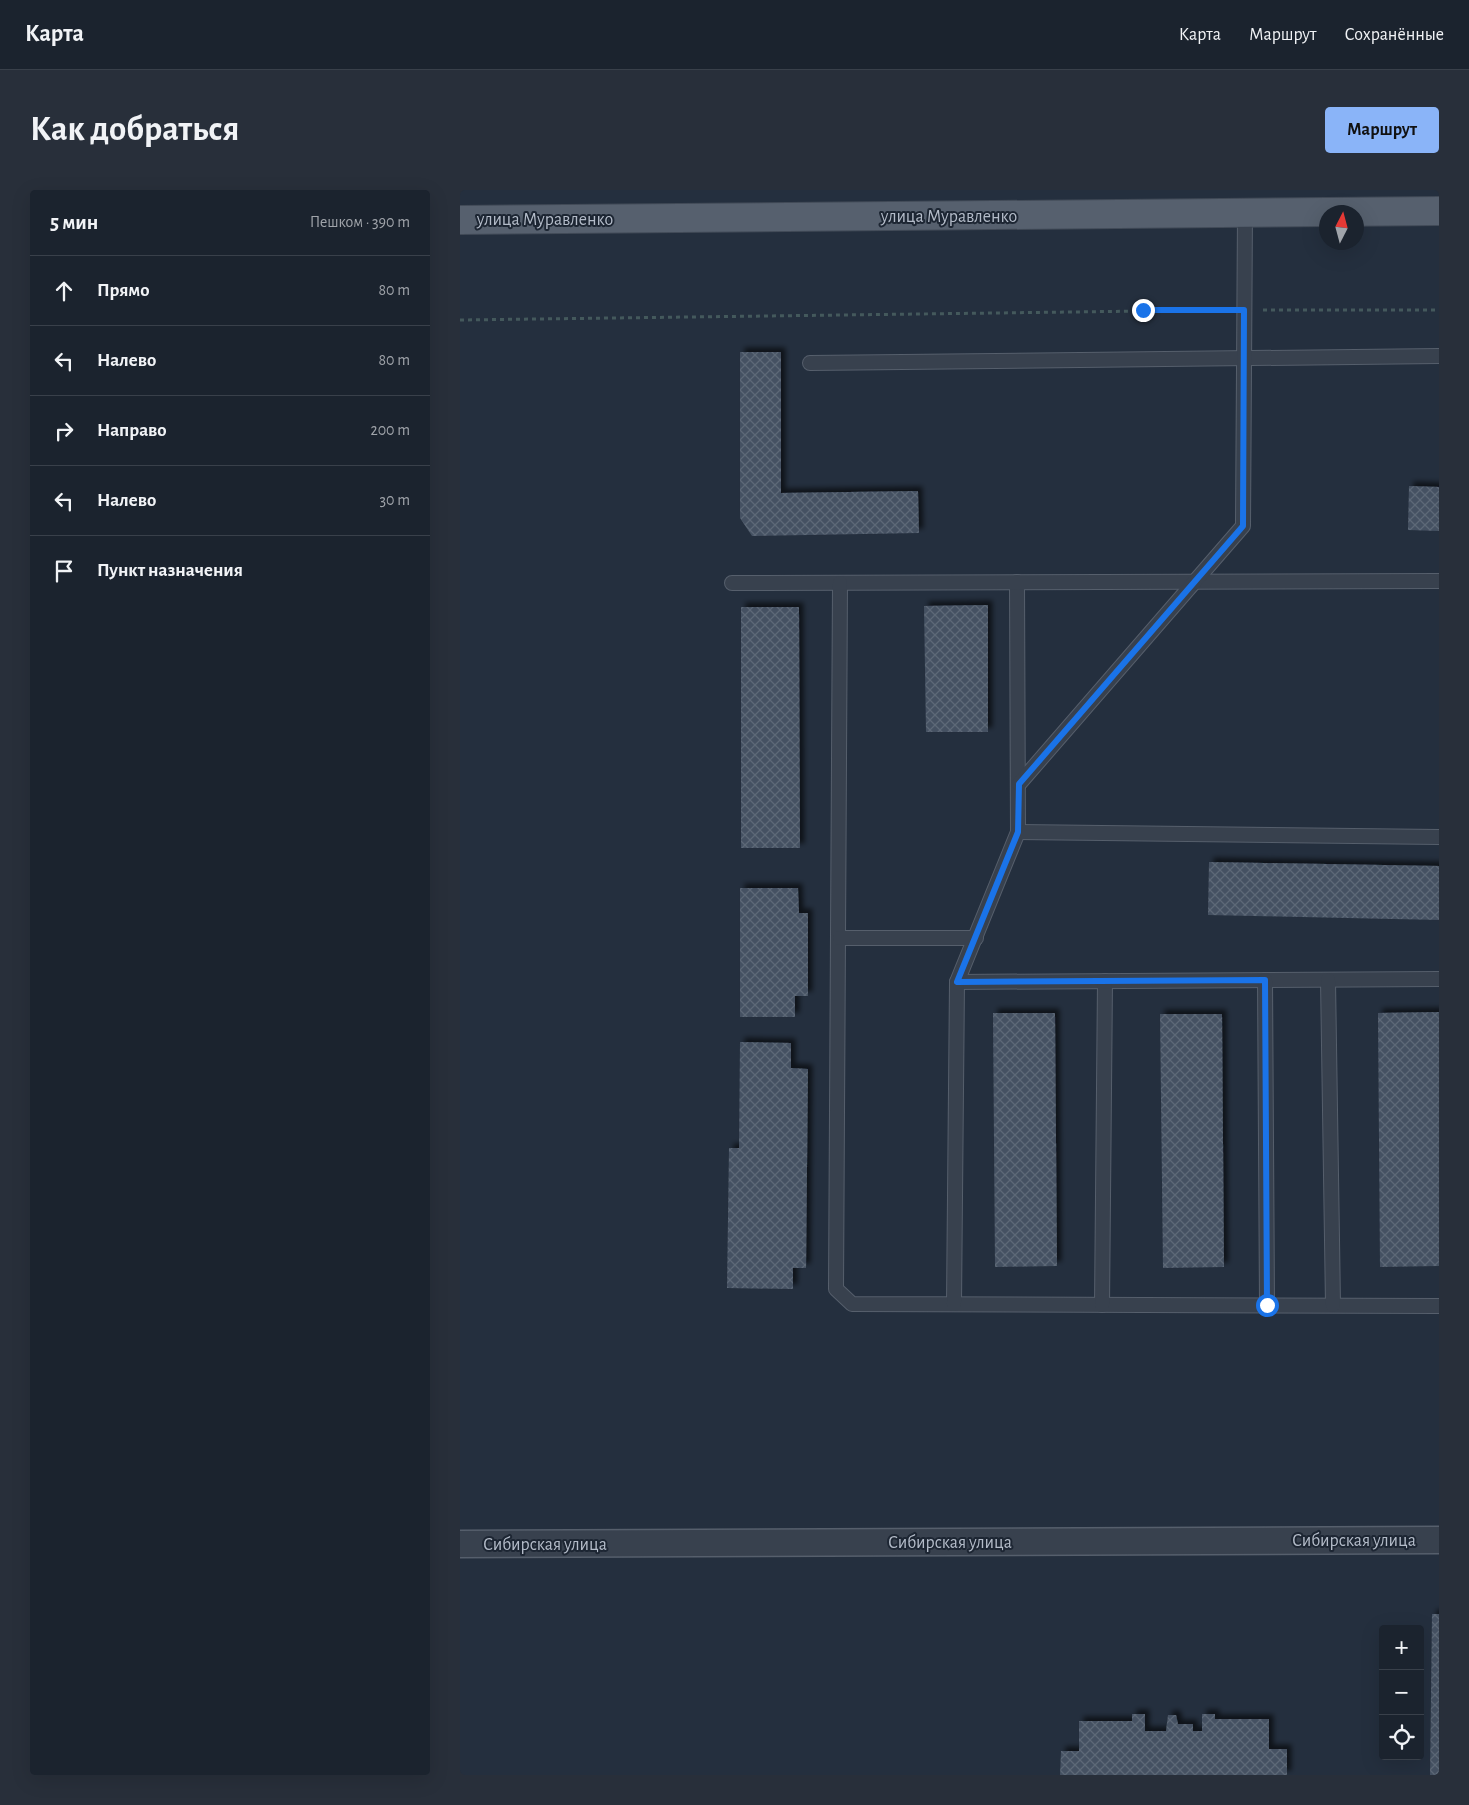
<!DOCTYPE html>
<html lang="ru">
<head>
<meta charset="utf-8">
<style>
  :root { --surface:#1b232e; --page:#282f3a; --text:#f1f3f6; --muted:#a0a4aa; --line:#39404a; --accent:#8ab4f8 }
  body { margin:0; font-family:"Alegreya Sans",sans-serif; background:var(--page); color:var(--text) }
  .controls { position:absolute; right:15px; bottom:15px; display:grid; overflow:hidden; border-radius:5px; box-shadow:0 5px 20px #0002 }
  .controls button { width:45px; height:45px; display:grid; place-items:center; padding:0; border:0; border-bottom:1px solid var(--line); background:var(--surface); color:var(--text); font:25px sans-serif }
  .compass { position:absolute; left:859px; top:15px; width:45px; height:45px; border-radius:50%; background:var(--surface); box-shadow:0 5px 20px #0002; rotate:6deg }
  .stop { position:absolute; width:15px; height:15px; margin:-11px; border:4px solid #1a73e8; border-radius:50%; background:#fff }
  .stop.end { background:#1a73e8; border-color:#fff; box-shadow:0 1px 5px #0008 }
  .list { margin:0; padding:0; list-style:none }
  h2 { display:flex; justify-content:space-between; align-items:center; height:65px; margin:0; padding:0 20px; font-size:21px }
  h2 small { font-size:16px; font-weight:400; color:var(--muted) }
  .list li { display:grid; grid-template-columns:32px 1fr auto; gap:15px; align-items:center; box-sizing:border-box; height:70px; padding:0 20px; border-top:1px solid var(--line) }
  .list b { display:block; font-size:19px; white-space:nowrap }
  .list em { font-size:16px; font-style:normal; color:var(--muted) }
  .icon { flex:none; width:28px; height:28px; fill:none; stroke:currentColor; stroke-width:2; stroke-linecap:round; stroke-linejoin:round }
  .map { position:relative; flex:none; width:979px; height:1585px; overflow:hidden; border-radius:5px }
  header { display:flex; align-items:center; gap:30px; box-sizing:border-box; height:70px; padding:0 25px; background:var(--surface); border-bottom:1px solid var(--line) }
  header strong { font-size:24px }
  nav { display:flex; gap:28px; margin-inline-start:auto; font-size:18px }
  .intro { display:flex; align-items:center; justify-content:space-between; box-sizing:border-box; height:120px; padding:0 30px }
  h1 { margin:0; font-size:35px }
  .button { padding:12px 22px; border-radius:5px; background:var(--accent); color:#111; font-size:18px; font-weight:700 }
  main { display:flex; gap:30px; padding:0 30px }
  aside { flex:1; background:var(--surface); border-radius:5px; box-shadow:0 5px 20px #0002 }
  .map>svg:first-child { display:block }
  .building { fill:url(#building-cross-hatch); filter:url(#shadow) }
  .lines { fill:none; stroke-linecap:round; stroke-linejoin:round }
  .service-casing { stroke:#565f6c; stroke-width:16 }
  .minor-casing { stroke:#565f6c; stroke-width:29 }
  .primary-casing { stroke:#414a57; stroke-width:30 }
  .path { stroke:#44595c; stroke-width:3; stroke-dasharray:4 4; stroke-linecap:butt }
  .service { stroke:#38414e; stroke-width:14 }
  .minor { stroke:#38414e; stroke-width:26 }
  .primary { stroke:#56606e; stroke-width:28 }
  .route { stroke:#1a73e8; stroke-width:6 }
  .labels { text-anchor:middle; stroke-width:4; stroke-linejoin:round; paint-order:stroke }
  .street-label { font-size:18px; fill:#b4bcc9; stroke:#1d2633 }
</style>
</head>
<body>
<header>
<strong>Карта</strong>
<nav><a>Карта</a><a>Маршрут</a><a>Сохранённые</a></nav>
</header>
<div class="intro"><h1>Как добраться</h1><a class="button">Маршрут</a></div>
<main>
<aside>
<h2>5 мин<small>Пешком · 390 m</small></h2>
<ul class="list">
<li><svg class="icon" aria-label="ahead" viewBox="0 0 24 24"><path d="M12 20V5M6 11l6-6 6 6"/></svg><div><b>Прямо</b></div><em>80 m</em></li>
<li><svg class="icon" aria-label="left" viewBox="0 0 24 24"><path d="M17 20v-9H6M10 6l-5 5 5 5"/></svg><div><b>Налево</b></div><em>80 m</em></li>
<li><svg class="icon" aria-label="right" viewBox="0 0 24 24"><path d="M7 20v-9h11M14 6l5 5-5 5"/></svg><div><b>Направо</b></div><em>200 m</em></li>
<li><svg class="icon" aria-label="left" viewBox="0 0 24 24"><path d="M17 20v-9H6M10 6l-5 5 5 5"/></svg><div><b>Налево</b></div><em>30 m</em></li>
<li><svg class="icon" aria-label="arrive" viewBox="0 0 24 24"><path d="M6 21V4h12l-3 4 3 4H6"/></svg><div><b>Пункт назначения</b></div></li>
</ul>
</aside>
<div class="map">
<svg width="979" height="1585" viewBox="0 0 979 1585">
  <defs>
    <pattern id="building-cross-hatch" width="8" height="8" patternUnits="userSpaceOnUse" patternTransform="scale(1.25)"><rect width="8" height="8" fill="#455162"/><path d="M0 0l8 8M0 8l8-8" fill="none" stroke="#5d6877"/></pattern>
    <filter id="shadow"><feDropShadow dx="4.5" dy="-4.5" stdDeviation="2.5" flood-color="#0009"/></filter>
  </defs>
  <rect width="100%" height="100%" fill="#242f3e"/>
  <!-- building -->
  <g class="building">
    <polygon points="280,162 321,162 321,303 458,301 459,343 292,346 280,328"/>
    <polygon points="949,296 979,297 979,341 948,340"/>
    <polygon points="528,415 528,542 466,542 464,416"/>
    <polygon points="281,417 339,417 340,658 281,658"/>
    <polygon points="749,672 979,676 979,730 748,725"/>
    <polygon points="280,698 338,698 339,723 348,723 348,806 335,806 335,827 280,827"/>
    <polygon points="979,822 979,1076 920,1077 918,823"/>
    <polygon points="533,823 595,823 597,1076 535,1077"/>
    <polygon points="700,824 762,824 764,1077 703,1078"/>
    <polygon points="280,852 331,853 331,878 348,879 346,1078 333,1078 333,1099 267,1098 269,958 279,958"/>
    <polygon points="972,1424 979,1424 979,1585 970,1585"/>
    <polygon points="672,1524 685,1524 685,1541 706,1541 708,1525 716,1525 718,1534 733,1534 733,1541 742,1541 742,1524 755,1524 755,1529 809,1529 809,1559 827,1559 827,1585 600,1585 601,1561 619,1561 619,1531 672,1531"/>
  </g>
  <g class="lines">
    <!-- service casing -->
    <g class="service-casing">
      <g id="service">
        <polyline points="350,173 979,166"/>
        <polyline points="557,392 558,642 497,792 979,789"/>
        <polyline points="272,393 979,391"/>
        <polyline points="380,393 376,1099 392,1114 979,1116"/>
        <polyline points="559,594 783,336 785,23"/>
        <polyline points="558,642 979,647"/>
        <polyline points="380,748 516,748"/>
        <polyline points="805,790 807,1115"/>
        <polyline points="868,790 873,1115"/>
        <polyline points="494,1114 497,792"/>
        <polyline points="642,1115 645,791"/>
      </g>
    </g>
    <!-- minor casing -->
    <g class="minor-casing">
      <polyline id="minor" points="0,1354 979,1350"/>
    </g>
    <!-- primary casing -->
    <g class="primary-casing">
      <polyline id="primary" points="0,30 979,21"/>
    </g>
    <!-- path -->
    <g class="path">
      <polyline points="803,120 979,120"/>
      <polyline points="0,130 764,120"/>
    </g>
    <!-- service -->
    <use href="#service" class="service"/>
    <!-- minor -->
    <use href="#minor" class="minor"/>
    <!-- primary -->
    <use href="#primary" class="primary"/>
  </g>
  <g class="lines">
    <!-- route -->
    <polyline class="route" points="683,120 784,120 783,336 559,594 558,642 497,792 805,790 807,1115"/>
  </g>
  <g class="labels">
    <!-- street labels -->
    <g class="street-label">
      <text x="489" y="32">улица Муравленко</text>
      <text x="85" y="35">улица Муравленко</text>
      <text x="894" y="1356">Сибирская улица</text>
      <text x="490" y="1358">Сибирская улица</text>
      <text x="85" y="1360">Сибирская улица</text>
    </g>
  </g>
</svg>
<div class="controls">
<button>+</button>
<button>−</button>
<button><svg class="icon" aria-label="locate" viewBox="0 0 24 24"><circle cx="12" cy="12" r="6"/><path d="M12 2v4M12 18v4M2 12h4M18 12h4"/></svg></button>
</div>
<svg class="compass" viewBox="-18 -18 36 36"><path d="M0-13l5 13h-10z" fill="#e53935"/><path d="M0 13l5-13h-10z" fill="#a0a4aa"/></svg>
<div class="stop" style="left:807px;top:1115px"></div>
<div class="stop end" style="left:683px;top:120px"></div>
</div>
</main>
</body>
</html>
